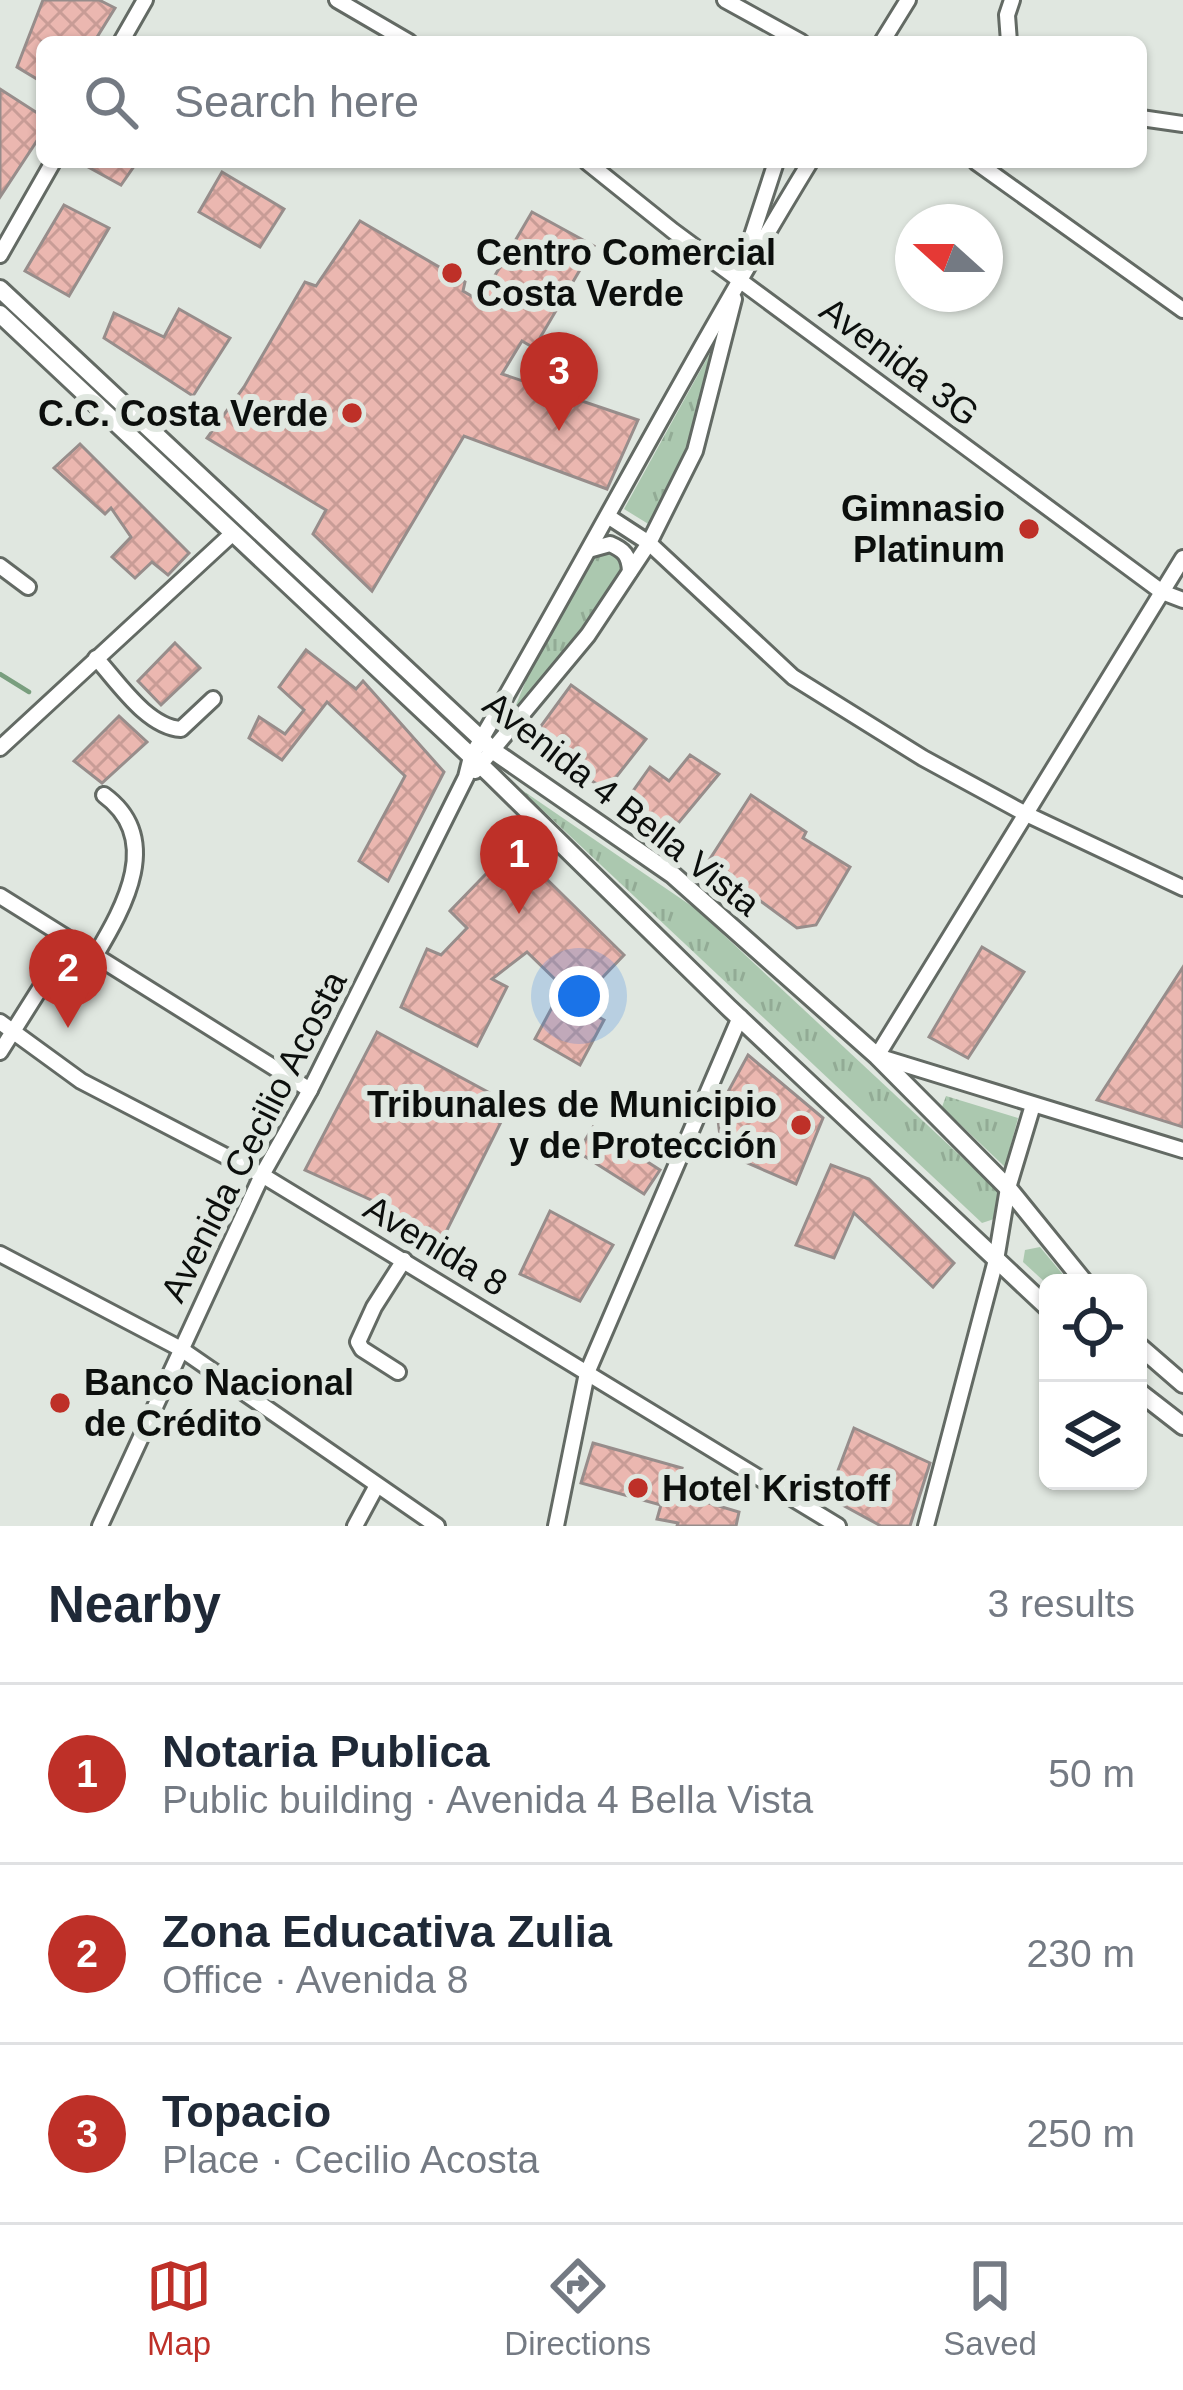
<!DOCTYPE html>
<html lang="en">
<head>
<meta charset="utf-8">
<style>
  :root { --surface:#fff; --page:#f6f6f7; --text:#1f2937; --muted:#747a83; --line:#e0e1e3; --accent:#be3028 }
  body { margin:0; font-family:Helvetica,sans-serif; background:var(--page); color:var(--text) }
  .controls { position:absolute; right:36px; bottom:36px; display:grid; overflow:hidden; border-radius:18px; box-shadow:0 3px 9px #0004 }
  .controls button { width:108px; height:108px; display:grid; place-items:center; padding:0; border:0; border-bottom:3px solid var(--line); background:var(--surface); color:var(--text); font:60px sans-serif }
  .compass { position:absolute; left:895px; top:204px; width:108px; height:108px; border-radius:50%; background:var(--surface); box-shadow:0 3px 9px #0004; rotate:291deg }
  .you { position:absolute; left:579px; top:996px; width:42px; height:42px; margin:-30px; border:9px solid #fff; border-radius:50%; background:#1a73e8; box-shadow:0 0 0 18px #1a73e833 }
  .badge { display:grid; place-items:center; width:78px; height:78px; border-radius:50%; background:var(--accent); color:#fff; font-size:39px; font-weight:700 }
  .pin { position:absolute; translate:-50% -99px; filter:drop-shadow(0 3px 6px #0008) }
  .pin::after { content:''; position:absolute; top:63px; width:42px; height:36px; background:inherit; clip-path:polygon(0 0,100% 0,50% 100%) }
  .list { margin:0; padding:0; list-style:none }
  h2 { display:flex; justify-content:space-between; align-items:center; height:156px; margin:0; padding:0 48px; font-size:51px }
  h2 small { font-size:39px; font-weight:400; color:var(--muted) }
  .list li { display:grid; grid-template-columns:78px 1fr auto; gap:36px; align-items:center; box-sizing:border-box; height:180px; padding:0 48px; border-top:3px solid var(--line) }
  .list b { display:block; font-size:45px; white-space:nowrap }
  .list p { margin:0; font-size:39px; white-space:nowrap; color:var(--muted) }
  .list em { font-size:39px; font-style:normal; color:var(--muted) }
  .icon { flex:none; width:66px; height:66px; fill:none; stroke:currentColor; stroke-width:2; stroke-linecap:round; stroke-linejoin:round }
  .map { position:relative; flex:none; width:1183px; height:1526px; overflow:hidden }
  .search { position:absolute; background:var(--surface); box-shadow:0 3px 9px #0004; left:36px; right:36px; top:36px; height:132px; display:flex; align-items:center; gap:30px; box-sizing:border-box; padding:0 42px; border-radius:18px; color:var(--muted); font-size:45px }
  .sheet { height:696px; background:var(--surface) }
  nav { display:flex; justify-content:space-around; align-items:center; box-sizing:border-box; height:168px; border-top:3px solid var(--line); background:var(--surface); font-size:33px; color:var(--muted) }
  nav a { display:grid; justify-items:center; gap:6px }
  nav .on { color:var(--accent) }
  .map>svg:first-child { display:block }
  .park { fill:url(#park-tufts) }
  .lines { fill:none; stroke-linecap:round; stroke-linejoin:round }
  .stream { stroke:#799e7e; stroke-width:4.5 }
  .building { fill:url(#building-cross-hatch); stroke:#978d8b; stroke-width:3 }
  .minor-casing { stroke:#636a64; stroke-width:20 }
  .tertiary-casing { stroke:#636a64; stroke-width:22 }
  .minor { stroke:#fff; stroke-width:14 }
  .tertiary { stroke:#fff; stroke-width:16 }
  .poi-dot { fill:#be3028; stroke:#e0e7e0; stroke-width:4.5 }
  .labels { text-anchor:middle; stroke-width:12; stroke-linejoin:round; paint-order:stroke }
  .poi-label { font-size:36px; font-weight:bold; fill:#0c0f0d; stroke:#e0e7e0; text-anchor:start }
  .street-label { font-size:36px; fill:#0c0f0d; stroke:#e0e7e0 }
</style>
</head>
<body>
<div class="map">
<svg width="1183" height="1526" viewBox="0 0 1183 1526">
  <defs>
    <pattern id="park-tufts" width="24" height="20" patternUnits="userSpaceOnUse" patternTransform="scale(3)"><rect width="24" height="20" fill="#abc8af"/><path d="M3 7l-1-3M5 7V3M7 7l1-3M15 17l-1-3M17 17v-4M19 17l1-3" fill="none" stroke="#92ab95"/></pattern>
    <pattern id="building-cross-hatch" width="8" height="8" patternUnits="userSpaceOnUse" patternTransform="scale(3)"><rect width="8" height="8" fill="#ebb7b0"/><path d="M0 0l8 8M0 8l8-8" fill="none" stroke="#c89c96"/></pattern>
  </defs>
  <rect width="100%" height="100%" fill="#e0e7e0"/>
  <!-- park -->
  <g class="park">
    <polygon points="716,342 689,449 650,525 624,509"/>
    <polygon points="611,550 621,556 625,571 509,722 527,678 595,555"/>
    <polygon points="519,788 696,909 998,1191 994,1219 982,1223"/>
    <polygon points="946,1096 1018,1118 1005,1167 942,1107"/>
    <polygon points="1040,1247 1070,1283 1048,1285 1023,1262 1025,1250"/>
  </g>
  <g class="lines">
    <!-- stream -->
    <polyline class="stream" points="0,674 29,692"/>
  </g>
  <!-- building -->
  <g class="building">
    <polygon points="43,0 99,0 115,8 94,42 42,42 42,82 17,67"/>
    <polygon points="0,89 42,116 42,133 0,197"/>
    <polygon points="79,162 137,162 121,185"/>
    <polygon points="222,172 284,209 260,247 199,212"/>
    <polygon points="64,205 109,228 69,296 25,271"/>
    <polygon points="532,212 594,246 534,348 522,341 502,374 638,420 607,489 464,436 372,591 313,534 326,510 207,438 244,387 305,282 316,286 360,221 465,282 463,291 480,301"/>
    <polygon points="179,309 230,338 193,396 104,338 114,313 164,337"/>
    <polygon points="80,444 189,553 168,575 152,562 135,578 112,557 131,537 111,508 105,514 54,468"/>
    <polygon points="175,643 200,668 161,705 138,681"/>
    <polygon points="306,650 356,689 363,681 444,772 388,881 359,861 405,776 327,702 282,760 249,738 259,717 285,734 304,710 279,687"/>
    <polygon points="571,685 646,739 606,790 530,741"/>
    <polygon points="119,716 147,742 102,783 74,761"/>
    <polygon points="690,755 719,774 670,833 626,801 650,767 669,781"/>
    <polygon points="751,795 806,832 803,838 850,867 816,925 797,928 708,862"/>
    <polygon points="513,846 624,955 576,1005 604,1020 580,1065 535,1039 563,987 527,952 492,979 507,987 477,1046 401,1007 427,949 441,955 467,928 450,911"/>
    <polygon points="982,947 1024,972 968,1058 929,1037"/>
    <polygon points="1183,967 1183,1127 1097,1100"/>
    <polygon points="377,1032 510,1104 440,1244 387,1219 391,1209 305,1170"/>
    <polygon points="748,1055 823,1118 796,1184 722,1152 717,1112"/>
    <polygon points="593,1127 660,1170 644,1194 578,1152"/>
    <polygon points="831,1165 869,1179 954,1263 933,1287 854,1213 834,1258 796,1245"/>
    <polygon points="550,1211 613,1245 580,1301 520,1274"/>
    <polygon points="854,1428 930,1463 910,1526 881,1526 828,1497"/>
    <polygon points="593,1443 682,1468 675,1493 739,1512 736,1526 677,1526 678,1523 657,1519 661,1505 581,1483"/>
  </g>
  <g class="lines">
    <!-- minor casing -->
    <g class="minor-casing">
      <g id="minor">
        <polyline points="337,0 409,42"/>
        <polyline points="725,0 801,42"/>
        <polyline points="121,42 145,0"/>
        <polyline points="882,42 908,0"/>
        <polyline points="1009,42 1007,15 1012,0"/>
        <polyline points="1141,118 1183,124"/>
        <polyline points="587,162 673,231 1162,592 1183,600"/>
        <polyline points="976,162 1183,310"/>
        <polyline points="746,254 776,162"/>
        <polyline points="0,255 53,162"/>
        <polyline points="609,517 649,543 793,677 923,758 1024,813 1183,888"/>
        <path d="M592 549 610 544C624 550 629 555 630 571"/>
        <polyline points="1183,558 877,1056 1183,1150"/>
        <polyline points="0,566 28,587"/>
        <path d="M96 658C118 682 147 727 181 729L213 699"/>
        <polyline points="0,748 233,533"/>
        <polyline points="475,771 588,635 649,543 695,451 734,299"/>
        <polyline points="0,896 310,1090"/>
        <path d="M95 956C125 906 163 838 104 795"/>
        <polyline points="0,1022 81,1081 262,1175 838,1526"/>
        <polyline points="0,1052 70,941"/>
        <polyline points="0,1254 181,1349 437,1526"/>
        <polyline points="398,1372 362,1349 358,1342 374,1307 404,1260"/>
        <path d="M100 1526 262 1175 310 1090 466 777 471 757C586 560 691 357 810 162"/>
        <polyline points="355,1526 376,1487"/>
        <polyline points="556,1526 587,1373 740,1017"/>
        <polyline points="926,1526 996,1260 1008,1188 1033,1105"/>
      </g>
    </g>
    <!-- tertiary casing -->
    <g class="tertiary-casing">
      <g id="tertiary">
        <polyline points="0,289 495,752 673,875 877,1056 1008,1188 1085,1283"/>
        <polyline points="0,314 490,774 728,1007 1048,1308"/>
        <polyline points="1138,1345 1183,1384"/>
        <polyline points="1138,1391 1183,1426"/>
      </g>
    </g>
    <!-- minor -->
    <use href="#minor" class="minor"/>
    <!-- tertiary -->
    <use href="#tertiary" class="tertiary"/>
  </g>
  <!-- markers -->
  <g class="poi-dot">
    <circle cx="452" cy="273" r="12"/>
    <circle cx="352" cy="413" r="12"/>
    <circle cx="1029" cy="529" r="12"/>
    <circle cx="801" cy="1125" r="12"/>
    <circle cx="60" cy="1403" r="12"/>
    <circle cx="638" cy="1488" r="12"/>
  </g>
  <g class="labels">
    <!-- poi labels -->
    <g class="poi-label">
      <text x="476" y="265">Centro Comercial<tspan x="476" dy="41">Costa Verde</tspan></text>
      <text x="328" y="426" text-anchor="end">C.C. Costa Verde</text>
      <text x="1005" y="521" text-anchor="end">Gimnasio<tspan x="1005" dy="41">Platinum</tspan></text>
      <text x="777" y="1117" text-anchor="end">Tribunales de Municipio<tspan x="777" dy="41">y de Protección</tspan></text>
      <text x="84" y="1395">Banco Nacional<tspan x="84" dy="41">de Crédito</tspan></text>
      <text x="662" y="1501">Hotel Kristoff</text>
    </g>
    <!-- street labels -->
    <g class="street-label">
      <text transform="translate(900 361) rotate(37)" y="13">Avenida 3G</text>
      <text transform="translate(622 803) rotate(38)" y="13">Avenida 4 Bella Vista</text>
      <text transform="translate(253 1136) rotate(-63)" y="13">Avenida Cecilio Acosta</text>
      <text transform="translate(436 1245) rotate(31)" y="13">Avenida 8</text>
    </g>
  </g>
</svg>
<div class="controls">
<button><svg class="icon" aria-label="locate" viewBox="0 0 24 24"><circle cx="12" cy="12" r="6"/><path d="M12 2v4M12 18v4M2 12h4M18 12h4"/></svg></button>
<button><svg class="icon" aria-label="layers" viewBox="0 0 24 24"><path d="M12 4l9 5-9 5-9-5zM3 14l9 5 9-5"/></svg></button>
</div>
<svg class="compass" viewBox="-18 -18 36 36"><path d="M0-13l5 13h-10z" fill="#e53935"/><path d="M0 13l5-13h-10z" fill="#747a83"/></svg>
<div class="you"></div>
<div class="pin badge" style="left:519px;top:914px">1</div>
<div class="pin badge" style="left:68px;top:1028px">2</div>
<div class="pin badge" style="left:559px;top:431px">3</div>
<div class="search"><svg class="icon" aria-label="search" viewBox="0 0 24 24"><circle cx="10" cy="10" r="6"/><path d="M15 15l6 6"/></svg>Search here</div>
</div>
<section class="sheet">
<h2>Nearby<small>3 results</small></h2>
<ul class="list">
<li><span class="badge">1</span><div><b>Notaria Publica</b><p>Public building · Avenida 4 Bella Vista</p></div><em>50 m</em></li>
<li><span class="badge">2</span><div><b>Zona Educativa Zulia</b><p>Office · Avenida 8</p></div><em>230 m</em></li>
<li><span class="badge">3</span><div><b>Topacio</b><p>Place · Cecilio Acosta</p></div><em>250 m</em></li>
</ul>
</section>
<nav>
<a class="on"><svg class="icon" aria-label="map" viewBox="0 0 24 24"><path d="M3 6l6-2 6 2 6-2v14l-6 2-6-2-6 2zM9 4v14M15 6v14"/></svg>Map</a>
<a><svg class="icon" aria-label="directions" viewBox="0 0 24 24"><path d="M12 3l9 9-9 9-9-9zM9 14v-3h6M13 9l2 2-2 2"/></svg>Directions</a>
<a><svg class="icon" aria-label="saved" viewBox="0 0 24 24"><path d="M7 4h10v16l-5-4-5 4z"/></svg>Saved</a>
</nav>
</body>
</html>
